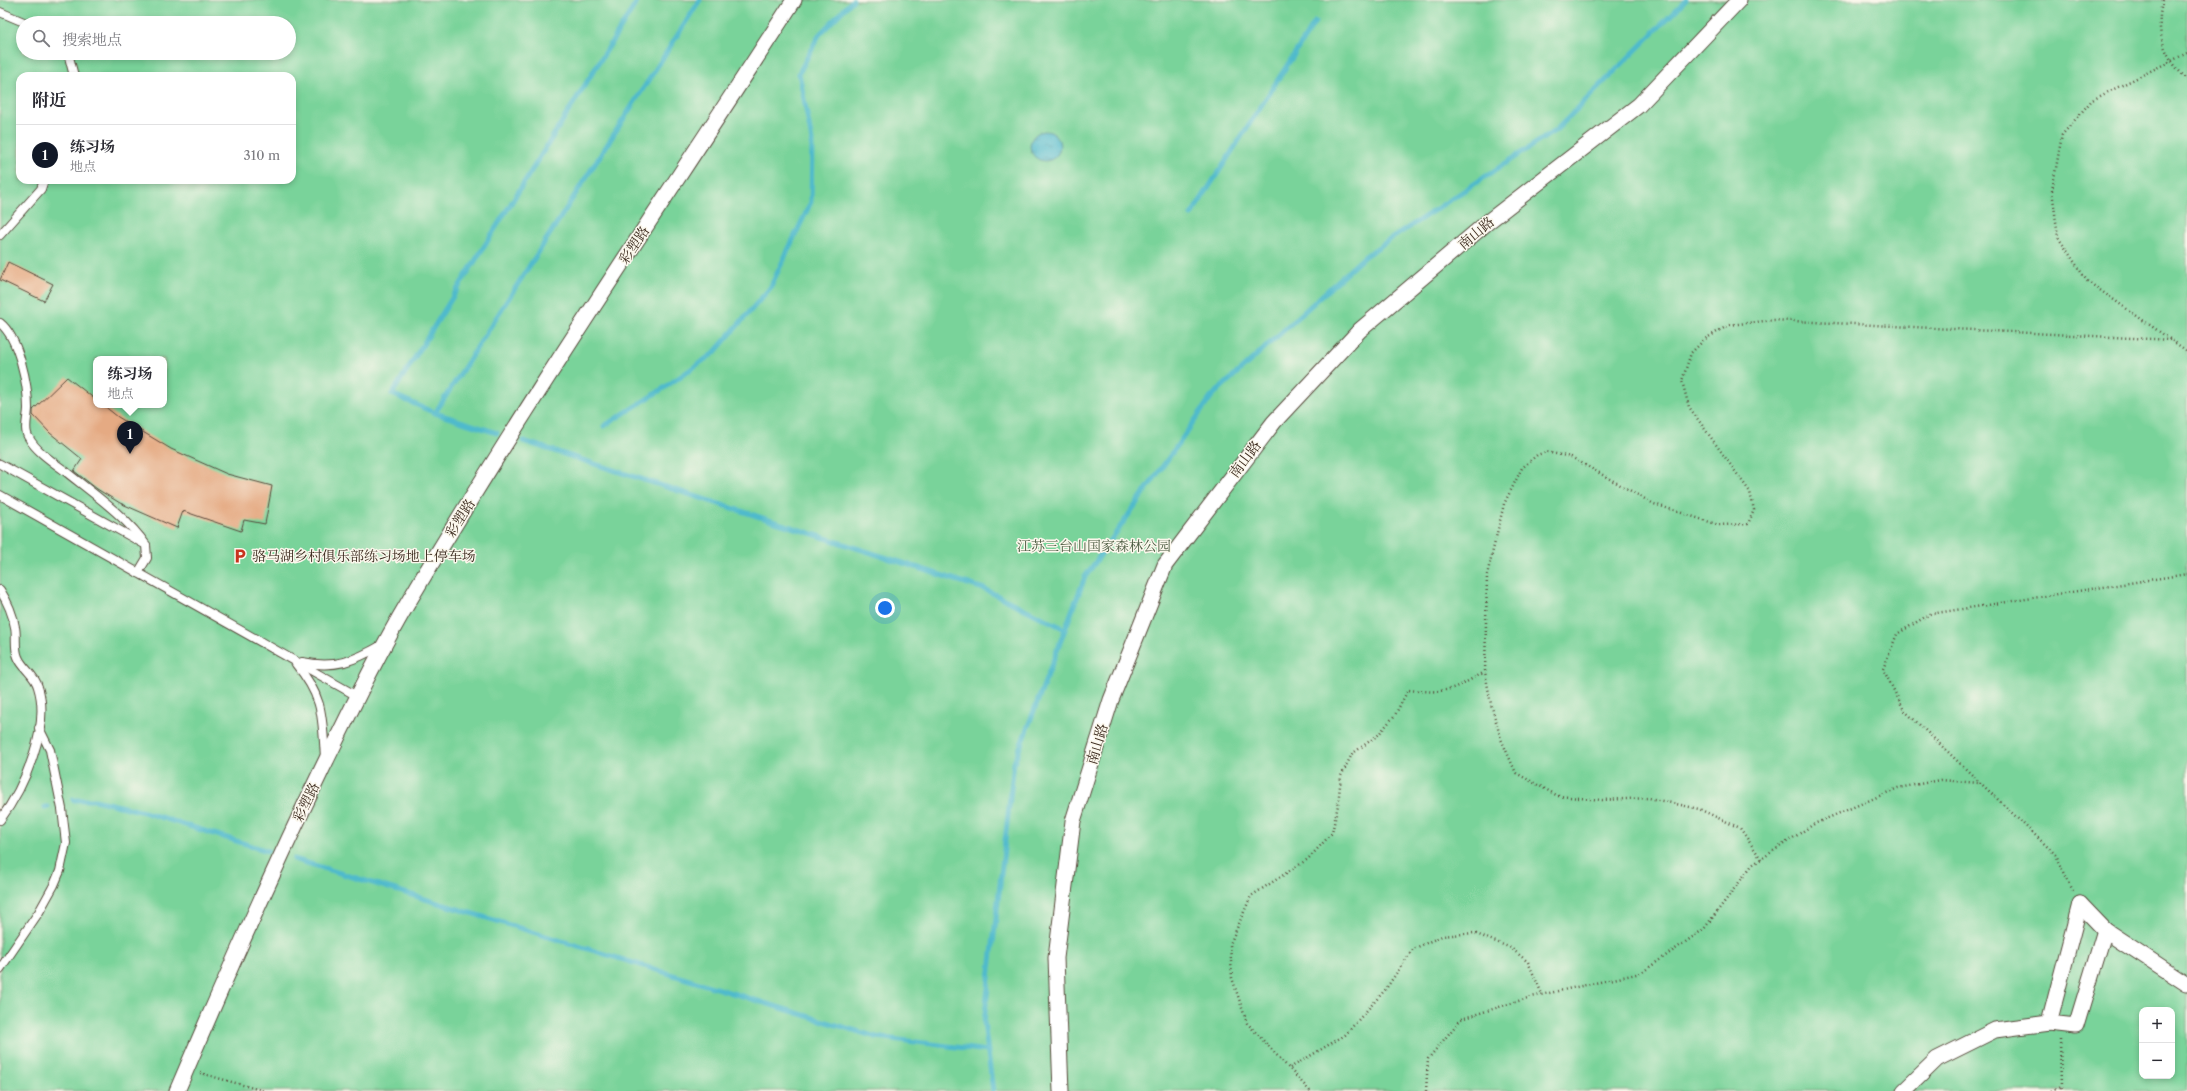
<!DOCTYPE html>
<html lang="zh">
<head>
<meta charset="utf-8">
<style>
  :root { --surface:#fff; --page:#f7f7f7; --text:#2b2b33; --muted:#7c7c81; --line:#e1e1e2; --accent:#111827 }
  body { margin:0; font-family:"Libre Caslon Text","Noto Serif SC",serif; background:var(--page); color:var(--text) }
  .controls { position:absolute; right:12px; bottom:12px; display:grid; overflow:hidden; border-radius:8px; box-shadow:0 2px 6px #0003 }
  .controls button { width:36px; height:36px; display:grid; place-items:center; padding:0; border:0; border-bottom:1px solid var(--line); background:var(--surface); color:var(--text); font:20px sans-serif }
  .you { position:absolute; left:885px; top:608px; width:14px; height:14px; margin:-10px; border:3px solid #fff; border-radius:50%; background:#1a73e8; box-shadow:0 0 0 6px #1a73e833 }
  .badge { display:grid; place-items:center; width:26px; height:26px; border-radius:50%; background:var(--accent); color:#fff; font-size:13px; font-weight:700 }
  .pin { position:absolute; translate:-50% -33px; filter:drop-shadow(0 1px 2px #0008) }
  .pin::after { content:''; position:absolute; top:21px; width:14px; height:12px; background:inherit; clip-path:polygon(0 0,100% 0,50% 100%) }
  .popup { position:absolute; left:93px; top:356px; width:74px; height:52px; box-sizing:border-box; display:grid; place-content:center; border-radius:8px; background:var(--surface); filter:drop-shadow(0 1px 3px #0005); font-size:13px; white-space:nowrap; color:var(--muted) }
  .popup b { font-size:15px; color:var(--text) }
  .popup::after { content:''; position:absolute; left:50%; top:100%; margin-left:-8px; border:8px solid transparent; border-top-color:var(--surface) }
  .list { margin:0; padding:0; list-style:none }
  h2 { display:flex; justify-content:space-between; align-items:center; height:52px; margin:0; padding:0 16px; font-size:17px }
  h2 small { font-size:13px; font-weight:400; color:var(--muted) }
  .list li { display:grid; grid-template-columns:26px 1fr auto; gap:12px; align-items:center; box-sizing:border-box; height:60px; padding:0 16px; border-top:1px solid var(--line) }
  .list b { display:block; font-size:15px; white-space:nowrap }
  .list p { margin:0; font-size:13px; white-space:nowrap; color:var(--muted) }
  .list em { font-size:13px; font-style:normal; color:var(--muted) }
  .icon { flex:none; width:22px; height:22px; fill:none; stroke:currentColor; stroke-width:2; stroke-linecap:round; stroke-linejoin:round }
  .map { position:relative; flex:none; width:2187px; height:1091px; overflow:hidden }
  .search { position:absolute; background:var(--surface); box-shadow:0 2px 6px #0003; left:16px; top:16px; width:280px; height:44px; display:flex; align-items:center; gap:10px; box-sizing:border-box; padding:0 14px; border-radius:22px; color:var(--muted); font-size:15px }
  .panel { position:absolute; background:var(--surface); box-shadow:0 2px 6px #0003; left:16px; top:72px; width:280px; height:112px; border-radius:12px }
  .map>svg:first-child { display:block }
  .green { fill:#79d39a; stroke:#5a7e5c; fill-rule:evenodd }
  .water { fill:url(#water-ripples); stroke:#457275 }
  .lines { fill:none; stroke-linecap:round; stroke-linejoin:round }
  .stream { stroke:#4fbacc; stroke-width:5 }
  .building { fill:#e5aa83 }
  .service-casing { stroke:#564739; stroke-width:10 }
  .minor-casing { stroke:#564739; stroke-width:17 }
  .path { stroke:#564739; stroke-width:2.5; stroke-dasharray:1 3; stroke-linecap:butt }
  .service { stroke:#fff; stroke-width:8 }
  .minor { stroke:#fff; stroke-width:15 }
  .labels { text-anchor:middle; stroke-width:3; stroke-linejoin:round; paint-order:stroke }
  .street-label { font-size:14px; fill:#3b2a1e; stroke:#fbf7ec }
  .park-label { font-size:14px; fill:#4e5d43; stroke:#fbf7ec }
  .poi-label { font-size:14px; fill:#3b2a1e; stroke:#fbf7ec; text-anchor:start }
</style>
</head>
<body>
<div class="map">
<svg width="2187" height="1091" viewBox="0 0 2187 1091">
  <defs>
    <pattern id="water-ripples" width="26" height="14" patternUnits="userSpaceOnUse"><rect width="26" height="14" fill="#4fbacc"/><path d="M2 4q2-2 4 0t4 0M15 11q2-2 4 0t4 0" fill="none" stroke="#4397a5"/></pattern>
  </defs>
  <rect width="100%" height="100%" fill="#fbf7ec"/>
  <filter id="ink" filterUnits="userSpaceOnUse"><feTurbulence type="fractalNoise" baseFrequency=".025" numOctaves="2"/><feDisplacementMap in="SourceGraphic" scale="8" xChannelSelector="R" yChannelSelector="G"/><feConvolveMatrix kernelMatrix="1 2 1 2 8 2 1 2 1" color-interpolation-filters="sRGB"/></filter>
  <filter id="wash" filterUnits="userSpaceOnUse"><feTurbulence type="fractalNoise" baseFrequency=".012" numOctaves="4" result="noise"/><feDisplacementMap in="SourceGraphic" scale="16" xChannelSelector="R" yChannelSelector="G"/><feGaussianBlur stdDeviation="0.9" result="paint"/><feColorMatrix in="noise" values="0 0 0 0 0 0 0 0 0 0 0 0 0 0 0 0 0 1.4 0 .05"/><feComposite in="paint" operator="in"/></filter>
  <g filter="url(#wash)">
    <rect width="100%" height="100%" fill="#f1ead1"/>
    <!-- green -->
    <path class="green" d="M0 0H2187V1091H0ZM23 23H289V53H23ZM20 76H292V180H20ZM96 359H164V405H96ZM2142 1010H2172V1076H2142Z"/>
    <!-- water -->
    <circle class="water" cx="1045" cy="146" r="15"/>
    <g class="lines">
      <!-- stream -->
      <g class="stream">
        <polyline points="638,0 392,394 435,413 700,0"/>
        <polyline points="1191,215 1315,22"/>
        <polyline points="435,413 497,433"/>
        <polyline points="604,426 661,390 714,353 770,288 811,202 812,141 799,73 819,35 853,0"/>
        <polyline points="523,441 984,589 1065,629"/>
        <polyline points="73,800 95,800 144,812 268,851"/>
        <polyline points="45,807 48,807"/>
        <polyline points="294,859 876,1037 988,1051"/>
        <polyline points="993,1091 984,1022 1014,763 1085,577 1212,396 1365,256 1556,130 1686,0"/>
      </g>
    </g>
    <g id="blocks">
      <!-- building -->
      <g class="building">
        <polygon points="8,262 53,284 44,301 0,280"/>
        <polygon points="67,377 96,400 96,405 103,405 118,417 171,449 227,474 272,486 265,524 244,520 241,531 183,511 177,528 120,503 97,489 74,471 82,459 50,433 33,415 33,410"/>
      </g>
    </g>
  </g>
  <g filter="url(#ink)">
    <use href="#blocks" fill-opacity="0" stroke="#564739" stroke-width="1"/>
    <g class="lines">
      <!-- service casing -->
      <g class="service-casing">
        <g id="service">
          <polyline points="0,12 26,23"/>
          <polyline points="68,53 74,76"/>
          <polyline points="0,235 41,189 44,180"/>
          <path d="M0 323C19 338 28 385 28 408 28 418 23 430 29 438 36 451 53 462 65 471 91 492 127 517 146 545"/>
          <polyline points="0,464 146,545 147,558 138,573"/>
          <polyline points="0,495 357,696"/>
          <path d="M0 590C7 601 13 615 15 627 17 636 14 648 18 657 22 668 35 675 38 687 51 727 24 788 0 820"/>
          <path d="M302 662C335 669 354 661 382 645"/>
          <path d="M296 664C324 698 322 716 325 757"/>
          <polyline points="0,969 39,912 54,885 60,871 66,843 62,809 50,750 39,728"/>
        </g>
      </g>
      <!-- minor casing -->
      <g class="minor-casing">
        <g id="minor">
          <polyline points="2080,904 2105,930 2187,984"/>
          <polyline points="2049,1023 2080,904"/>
          <path d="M177 1091C223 983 271 875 322 769 350 712 377 655 409 601 530 396 665 200 794 0"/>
          <polyline points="1061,1091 1056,958 1073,821 1111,700 1165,565 1274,422 1360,330 1489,221 1639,105 1739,0"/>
          <polyline points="1904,1091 1937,1059 1995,1030 2049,1023 2076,1026 2105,930"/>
        </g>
      </g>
      <!-- path -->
      <g class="path">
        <path d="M2163 0C2154 30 2164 58 2187 79"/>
        <polyline points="2187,53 2092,100 2062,135 2052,190 2058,237 2087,281 2187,351"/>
        <polyline points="1761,859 1740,828 1699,809 1649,798 1602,800 1558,796 1516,773 1501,739 1491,704 1485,672 1487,575 1504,504 1522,468 1537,455 1546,452 1571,457 1654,504 1719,525 1748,524 1754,510 1750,492 1689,407 1682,381 1691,353 1705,339 1729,325 1774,320 2172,340"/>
        <polyline points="2073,891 2056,855 1904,710 1883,669 1897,634 1930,614 2187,574"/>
        <polyline points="2060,1039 2061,1087"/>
        <polyline points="1290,1068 1345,1035 1385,990 1413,949 1442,936 1474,933 1511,948 1528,962 1542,994"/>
        <polyline points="200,1073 264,1091"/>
        <path d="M1310 1091 1247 1023 1232 978 1230 944 1251 896 1308 859 1332 833 1338 805 1341 776 1352 754 1378 735 1395 715 1408 690C1448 694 1451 690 1485 672"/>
        <polyline points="1426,1091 1428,1059 1461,1019 1531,997 1641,973 1704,929 1752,865 1814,824 1898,788 1941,780 1979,783"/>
        <polyline points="2051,1091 2061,1087 2061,1091"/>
      </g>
      <!-- service -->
      <use href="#service" class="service"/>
      <!-- minor -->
      <use href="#minor" class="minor"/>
    </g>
  </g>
  <!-- icons -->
  <defs>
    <g id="parking-bare" transform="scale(1.2)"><path d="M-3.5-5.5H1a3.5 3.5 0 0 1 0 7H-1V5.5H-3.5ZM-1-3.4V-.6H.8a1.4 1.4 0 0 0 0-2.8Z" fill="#c8321e" stroke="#fbf7ec" stroke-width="2.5" paint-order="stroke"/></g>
  </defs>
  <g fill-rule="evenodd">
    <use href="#parking-bare" x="240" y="556"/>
  </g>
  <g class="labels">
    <!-- street labels -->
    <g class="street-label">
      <text transform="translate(1476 233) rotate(-40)" y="5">南山路</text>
      <text transform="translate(634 245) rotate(-56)" y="5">彩塑路</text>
      <text transform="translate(1245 459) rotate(-53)" y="5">南山路</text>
      <text transform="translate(460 518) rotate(-58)" y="5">彩塑路</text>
      <text transform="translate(1097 744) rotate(-73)" y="5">南山路</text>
      <text transform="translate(306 802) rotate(-64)" y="5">彩塑路</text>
    </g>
    <!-- park labels -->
    <g class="park-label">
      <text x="1094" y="551">江苏三台山国家森林公园</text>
    </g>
    <!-- poi labels -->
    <g class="poi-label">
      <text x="252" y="561">骆马湖乡村俱乐部练习场地上停车场</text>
    </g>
  </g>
</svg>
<div class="controls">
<button>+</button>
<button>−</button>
</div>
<div class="you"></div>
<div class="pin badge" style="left:130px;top:454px">1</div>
<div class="popup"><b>练习场</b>地点</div>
<div class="search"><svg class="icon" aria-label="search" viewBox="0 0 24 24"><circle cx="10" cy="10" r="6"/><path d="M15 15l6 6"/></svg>搜索地点</div>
<section class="panel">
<h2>附近<small></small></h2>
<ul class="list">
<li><span class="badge">1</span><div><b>练习场</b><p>地点</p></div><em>310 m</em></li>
</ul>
</section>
</div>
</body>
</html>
